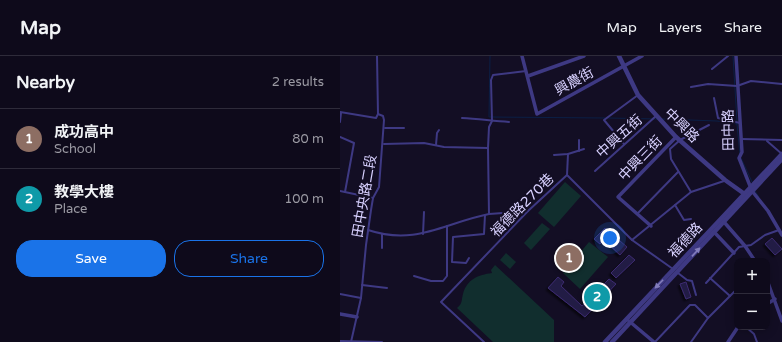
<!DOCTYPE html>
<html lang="en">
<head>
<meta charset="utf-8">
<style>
  :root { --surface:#0e0a1b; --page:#1c1828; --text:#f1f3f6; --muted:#9b9aa3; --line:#2e2b3a; --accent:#1a73e8 }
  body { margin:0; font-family:"Varela Round","Noto Sans TC",sans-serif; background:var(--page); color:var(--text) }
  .controls { position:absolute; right:12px; bottom:12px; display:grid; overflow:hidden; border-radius:8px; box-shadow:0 2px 10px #0003 }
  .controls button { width:36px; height:36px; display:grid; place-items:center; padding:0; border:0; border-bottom:1px solid var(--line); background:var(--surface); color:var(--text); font:20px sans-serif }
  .you { position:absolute; left:270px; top:182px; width:14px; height:14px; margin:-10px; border:3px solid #fff; border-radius:50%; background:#1a73e8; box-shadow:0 0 0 6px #1a73e833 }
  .badge { display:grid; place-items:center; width:26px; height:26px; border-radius:50%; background:var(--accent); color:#fff; font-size:13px; font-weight:700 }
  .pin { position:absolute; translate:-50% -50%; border:2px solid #fff; box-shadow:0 1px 4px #0006 }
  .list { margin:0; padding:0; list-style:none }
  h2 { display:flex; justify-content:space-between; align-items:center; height:52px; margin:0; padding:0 16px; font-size:17px }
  h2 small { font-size:13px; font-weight:400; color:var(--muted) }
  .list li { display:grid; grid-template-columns:26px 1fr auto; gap:12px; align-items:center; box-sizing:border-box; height:60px; padding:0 16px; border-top:1px solid var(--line) }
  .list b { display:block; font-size:15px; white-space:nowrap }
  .list p { margin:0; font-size:13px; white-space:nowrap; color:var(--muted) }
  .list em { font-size:13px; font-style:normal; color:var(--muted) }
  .actions { display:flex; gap:8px; padding:12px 16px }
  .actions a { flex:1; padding:9px 0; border:1px solid var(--accent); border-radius:16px; text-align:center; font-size:14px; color:var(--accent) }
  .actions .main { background:var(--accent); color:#fff }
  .map { position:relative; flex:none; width:442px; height:286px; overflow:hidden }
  header { display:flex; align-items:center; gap:24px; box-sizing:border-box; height:56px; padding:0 20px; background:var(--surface); border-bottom:1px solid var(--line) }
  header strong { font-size:19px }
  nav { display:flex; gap:22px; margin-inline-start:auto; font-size:14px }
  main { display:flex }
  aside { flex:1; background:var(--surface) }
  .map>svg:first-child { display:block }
  .green { fill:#112e2e }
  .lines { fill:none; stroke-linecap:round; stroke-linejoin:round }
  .stream { stroke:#0b1f46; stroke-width:1 }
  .building { fill:#241a45; stroke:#3c2c71; filter:url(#shadow) }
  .service { stroke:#3e3983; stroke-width:2 }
  .minor { stroke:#3e3983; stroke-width:3.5 }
  .tertiary { stroke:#3e3983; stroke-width:4.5 }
  .oneway { fill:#837dbb }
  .labels { text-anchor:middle; stroke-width:4; stroke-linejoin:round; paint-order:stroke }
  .street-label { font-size:14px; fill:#d8d1ff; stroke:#130e24 }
</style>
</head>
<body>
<header>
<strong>Map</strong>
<nav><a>Map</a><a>Layers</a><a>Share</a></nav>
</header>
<main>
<aside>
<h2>Nearby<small>2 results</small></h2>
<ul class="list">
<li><span class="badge" style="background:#8d6e63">1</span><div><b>成功高中</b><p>School</p></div><em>80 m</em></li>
<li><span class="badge" style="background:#0f9aa8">2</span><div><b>教學大樓</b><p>Place</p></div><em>100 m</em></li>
</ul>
<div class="actions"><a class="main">Save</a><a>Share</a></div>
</aside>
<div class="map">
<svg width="442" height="286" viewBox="0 0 442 286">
  <defs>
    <filter id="shadow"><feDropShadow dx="-2" dy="2" stdDeviation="1" flood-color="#0009"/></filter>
  </defs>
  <rect width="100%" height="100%" fill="#130e24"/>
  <!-- green -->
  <g class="green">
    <polygon points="225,126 241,140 214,171 198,157"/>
    <polygon points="202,167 210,173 191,194 184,187"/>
    <polygon points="249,186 268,201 240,233 223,217"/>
    <polygon points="166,197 176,206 170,213 160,204"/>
    <path d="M155 209 214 264V286H153L117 252C123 247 121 245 123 238 127 223 138 219 152 217L151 214Z"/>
  </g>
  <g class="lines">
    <!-- stream -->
    <g class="stream">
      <polyline points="150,0 149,61 265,62"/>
      <polyline points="393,0 397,65"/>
      <polyline points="268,62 317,63"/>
      <polyline points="322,63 377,65 397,68"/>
      <polyline points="397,68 400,99"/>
      <polyline points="401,102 412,126"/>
      <polyline points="415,135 419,141"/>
    </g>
  </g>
  <!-- building -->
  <g class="building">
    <polygon points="265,172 287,191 280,199 264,184 260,188 254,183"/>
    <polygon points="432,182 442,193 435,199 425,188"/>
    <polygon points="289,199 295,204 276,222 271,217"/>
    <polygon points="218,221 224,226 221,230 242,250 269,223 276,228 245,261 208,232"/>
    <polygon points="346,226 351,241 346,243 340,228"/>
  </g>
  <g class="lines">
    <!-- service -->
    <g class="service">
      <polyline points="372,13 388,0"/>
      <polyline points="351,31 368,28 397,30 411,25 442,28"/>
      <polyline points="374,42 378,62 400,67"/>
      <polyline points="0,56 36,62 38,58"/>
      <path d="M122 62C139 63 153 65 169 66"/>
      <polyline points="0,66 1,57"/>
      <polyline points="45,72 64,72"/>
      <polyline points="0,81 14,87 5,136"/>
      <polyline points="401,83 442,84"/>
      <polyline points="427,85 442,98"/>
      <polyline points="44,88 84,87 104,91 148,92 149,71 152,65 151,24 153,19 186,15"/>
      <polyline points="284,88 264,64 298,39"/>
      <polyline points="96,89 97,77 99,74"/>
      <polyline points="148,92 149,158 188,155"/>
      <polyline points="239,95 239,84"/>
      <polyline points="214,99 228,98 244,93"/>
      <polyline points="255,115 316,60"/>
      <polyline points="227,119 228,98"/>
      <polyline points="0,135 33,142"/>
      <polyline points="351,136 331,103 330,93 340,84 369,69"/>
      <polyline points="335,149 344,164 351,163"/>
      <polyline points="298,157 338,116"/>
      <path d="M28 174C76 190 104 167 149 158"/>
      <polyline points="42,178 42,192"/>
      <polyline points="83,178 84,156"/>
      <polyline points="292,184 351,136 384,125"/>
      <polyline points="129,202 126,207 112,206 113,181 144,178 145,159"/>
      <polyline points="338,217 347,224 352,225 356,239"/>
      <polyline points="74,220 91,225 103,225 107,220 107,170"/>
      <polyline points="370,222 390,240"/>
      <polyline points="366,227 399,191 411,189 425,179 439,174"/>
      <polyline points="22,229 47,232"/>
      <polyline points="0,238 21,242"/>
      <polyline points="406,271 414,278 417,286"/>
      <polyline points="0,285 42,286"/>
      <polyline points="11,286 21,242 26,189 31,154 33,142 39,131 44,64 43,60 38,58 37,0"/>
      <polyline points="144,286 101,246 188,155 227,119 292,184 333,213"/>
      <polyline points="315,286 350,249 355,249 368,262"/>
      <polyline points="351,286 368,262 397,233"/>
    </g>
    <!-- minor -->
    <g class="minor">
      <polyline points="182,0 197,58 302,0"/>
      <polyline points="396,0 402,96 399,102 412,135 428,155 442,179"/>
      <polyline points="188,20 244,0"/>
      <polyline points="384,166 405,190 415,205"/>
      <polyline points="311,170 278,141 336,81"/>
      <polyline points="375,177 394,197"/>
      <polyline points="427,224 442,265"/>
      <polyline points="427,248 435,243"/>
      <polyline points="0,258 17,261"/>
      <polyline points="289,265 314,286"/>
      <polyline points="388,286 398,271"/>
    </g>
    <!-- tertiary -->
    <g class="tertiary">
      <polyline points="279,0 298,39 336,81 385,124 406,139"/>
      <polyline points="265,286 442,98"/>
      <polyline points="272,286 442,103"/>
    </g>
  </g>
  <!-- one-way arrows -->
  <defs><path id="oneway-solid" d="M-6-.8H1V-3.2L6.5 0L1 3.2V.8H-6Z"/></defs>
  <g class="oneway">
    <use href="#oneway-solid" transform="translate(356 196) rotate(-47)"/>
    <use href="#oneway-solid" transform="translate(319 228) rotate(134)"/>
  </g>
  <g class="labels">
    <!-- street labels -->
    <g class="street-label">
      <text transform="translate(234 25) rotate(-29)" y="5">興農街</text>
      <text transform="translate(342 69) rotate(45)" y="5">中興路</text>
      <text transform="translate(388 74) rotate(-91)" y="5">田中路</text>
      <text transform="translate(279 80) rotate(-42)" y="5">中興五街</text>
      <text transform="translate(300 102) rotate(-46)" y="5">中興三街</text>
      <text transform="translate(24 140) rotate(-80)" y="5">田中央路二段</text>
      <text transform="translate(182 149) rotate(-45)" y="5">福德路270巷</text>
      <text transform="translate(345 184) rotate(-47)" y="5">福德路</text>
    </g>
  </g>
</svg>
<div class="controls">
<button>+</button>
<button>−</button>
</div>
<div class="you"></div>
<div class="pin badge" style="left:229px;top:202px;background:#8d6e63">1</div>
<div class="pin badge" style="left:257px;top:241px;background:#0f9aa8">2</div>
</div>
</main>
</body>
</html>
